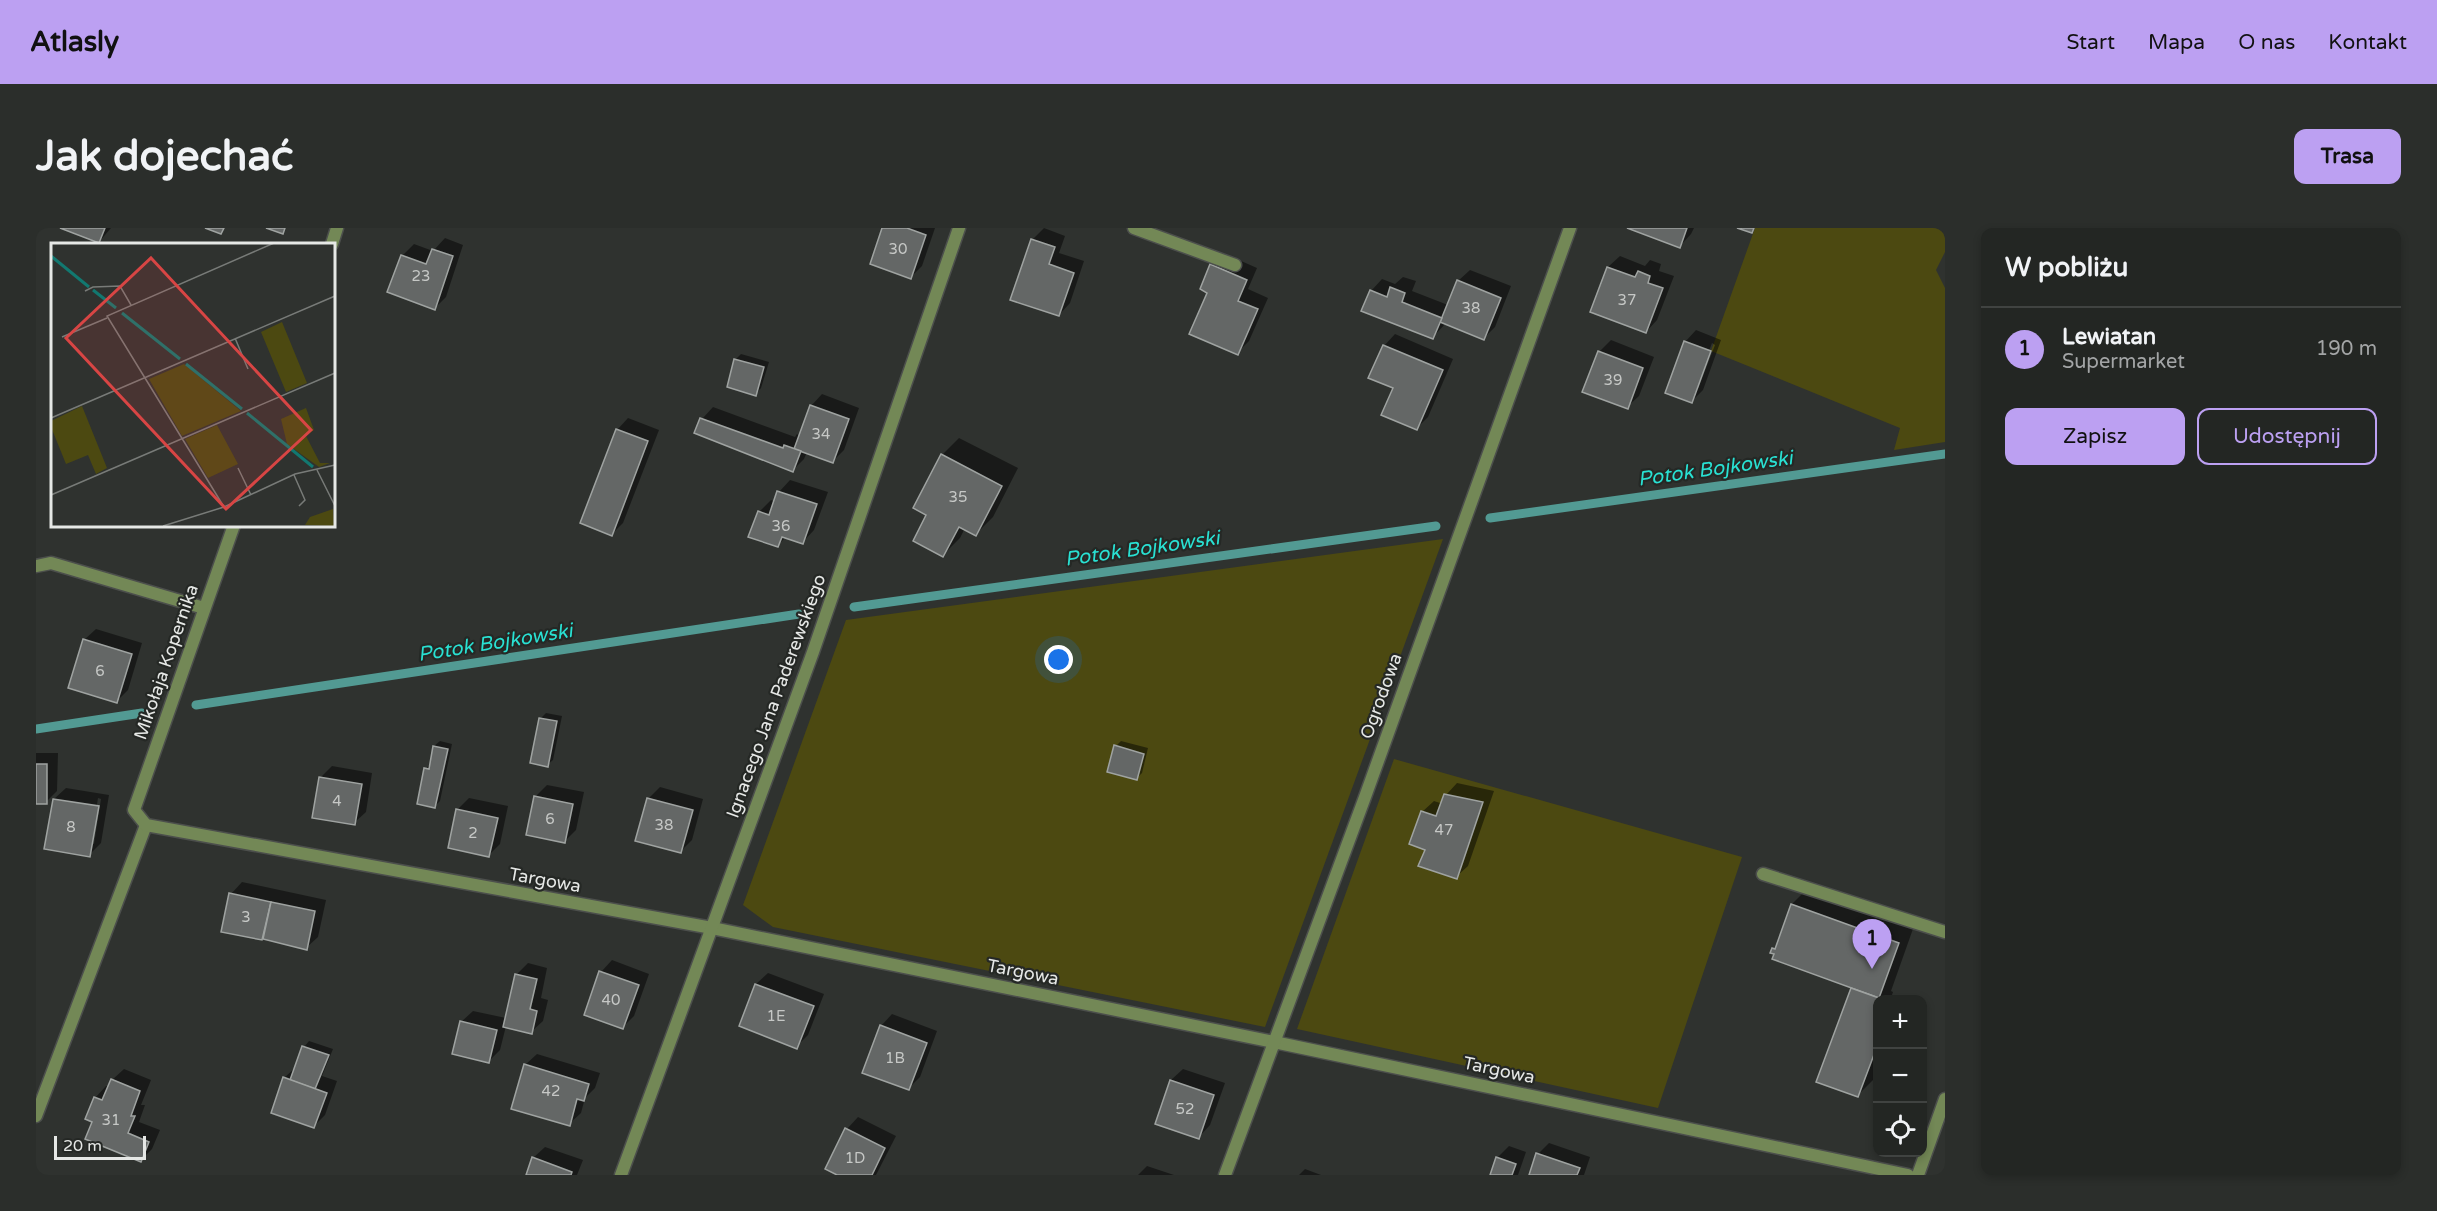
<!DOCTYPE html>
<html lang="pl">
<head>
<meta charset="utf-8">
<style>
  :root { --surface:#232623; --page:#2b2e2b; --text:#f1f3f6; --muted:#a3a5a6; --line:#404341; --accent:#bca0f2 }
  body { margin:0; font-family:"Varela Round",sans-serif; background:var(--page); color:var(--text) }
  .controls { position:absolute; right:18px; bottom:18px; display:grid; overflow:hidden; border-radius:12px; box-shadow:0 3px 9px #0003 }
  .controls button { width:54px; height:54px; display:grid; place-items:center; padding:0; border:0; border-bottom:2px solid var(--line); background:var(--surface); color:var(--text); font:30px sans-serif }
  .scale { position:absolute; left:18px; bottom:15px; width:92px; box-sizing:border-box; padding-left:6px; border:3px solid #e6e8e6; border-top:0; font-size:16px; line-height:21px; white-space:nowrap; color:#e6e8e6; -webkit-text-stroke:4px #252825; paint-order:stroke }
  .you { position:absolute; left:1023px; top:432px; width:21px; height:21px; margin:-15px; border:4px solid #fff; border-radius:50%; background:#1a73e8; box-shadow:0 0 0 9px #1a73e833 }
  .badge { display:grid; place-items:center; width:39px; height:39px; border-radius:50%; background:var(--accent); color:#111; font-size:20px; font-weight:700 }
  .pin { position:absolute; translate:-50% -50px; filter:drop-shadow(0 2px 3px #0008) }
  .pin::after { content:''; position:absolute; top:32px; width:21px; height:18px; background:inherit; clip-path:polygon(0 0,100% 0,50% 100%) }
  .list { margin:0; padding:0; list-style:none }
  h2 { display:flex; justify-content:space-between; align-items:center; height:78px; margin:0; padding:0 24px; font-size:26px }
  h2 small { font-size:20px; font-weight:400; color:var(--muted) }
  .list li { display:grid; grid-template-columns:39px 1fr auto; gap:18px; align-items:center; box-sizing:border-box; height:84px; padding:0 24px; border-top:2px solid var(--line) }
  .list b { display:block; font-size:22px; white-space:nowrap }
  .list p { margin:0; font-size:20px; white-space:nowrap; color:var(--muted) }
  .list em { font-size:20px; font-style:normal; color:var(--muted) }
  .actions { display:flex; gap:12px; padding:18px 24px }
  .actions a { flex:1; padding:14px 0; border:2px solid var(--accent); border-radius:12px; text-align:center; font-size:21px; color:var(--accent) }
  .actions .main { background:var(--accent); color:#111 }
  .icon { flex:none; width:33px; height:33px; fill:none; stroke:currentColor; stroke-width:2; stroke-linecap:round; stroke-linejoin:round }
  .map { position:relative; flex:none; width:1909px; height:947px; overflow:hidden; border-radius:12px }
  header { display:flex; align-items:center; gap:36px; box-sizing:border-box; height:84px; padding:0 30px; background:var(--accent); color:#111 }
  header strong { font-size:28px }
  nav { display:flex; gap:33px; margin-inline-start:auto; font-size:21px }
  .intro { display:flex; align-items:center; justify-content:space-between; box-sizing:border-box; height:144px; padding:0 36px }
  h1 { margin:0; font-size:42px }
  .button { padding:15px 27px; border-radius:12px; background:var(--accent); color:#111; font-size:21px; font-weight:700 }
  main { display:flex; gap:36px; padding:0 36px }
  aside { flex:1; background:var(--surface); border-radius:12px; box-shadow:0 3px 9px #0003 }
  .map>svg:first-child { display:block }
  .green { fill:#4c4911 }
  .shadow { fill:#0007; fill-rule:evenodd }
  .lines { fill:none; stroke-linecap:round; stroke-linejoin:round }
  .stream { stroke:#529a93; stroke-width:9 }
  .building { fill:#646766; stroke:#9fa3a1; stroke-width:1.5 }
  .service-casing { stroke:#4c4f4c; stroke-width:15 }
  .minor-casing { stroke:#4c4f4c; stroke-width:15 }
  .service { stroke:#738856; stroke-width:12 }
  .minor { stroke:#738856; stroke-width:12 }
  .labels { text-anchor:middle; stroke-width:4.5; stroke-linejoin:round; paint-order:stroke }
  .number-label { font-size:15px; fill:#c6c8c6 }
  .street-label { font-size:18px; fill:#e6e8e6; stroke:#252825 }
  .water-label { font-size:20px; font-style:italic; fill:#29e1d3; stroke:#252825 }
  .inset-river { fill:none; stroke:#127870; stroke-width:3 }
  .inset-road { fill:none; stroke:#787b78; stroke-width:1.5 }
  .view { fill:#d84544; fill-opacity:0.15; stroke:#d84544; stroke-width:3 }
  .inset-edge { fill:none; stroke:#e6e8e6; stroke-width:3 }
</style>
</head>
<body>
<header>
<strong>Atlasly</strong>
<nav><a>Start</a><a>Mapa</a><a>O nas</a><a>Kontakt</a></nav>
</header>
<div class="intro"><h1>Jak dojechać</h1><a class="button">Trasa</a></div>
<main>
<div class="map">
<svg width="1909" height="947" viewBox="0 0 1909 947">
  <rect width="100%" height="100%" fill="#2f322f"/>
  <!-- green -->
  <g class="green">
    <polygon points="1719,0 1909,0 1909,24 1900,42 1909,60 1909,214 1858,222 1864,200 1675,123"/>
    <polygon points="1407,311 1229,799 737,699 707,677 810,392"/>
    <polygon points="1358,531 1706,629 1622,880 1261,801"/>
  </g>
  <!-- shadow -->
  <g class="shadow">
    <polygon points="28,0 75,0 63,14"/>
    <polygon points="848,0 899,0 886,38 875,49"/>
    <polygon points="1008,0 1029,8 1023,25 1048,33 1034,75 1023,87 996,12"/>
    <polygon points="1595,0 1658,0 1655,6 1644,18"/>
    <polygon points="409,10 427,17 410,69 398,81 366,28 378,16 397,23"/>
    <polygon points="1187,25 1221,40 1212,61 1232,70 1213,113 1201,125 1173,64 1176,37"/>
    <polygon points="1584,28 1609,38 1614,32 1625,36 1623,43 1638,48 1621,92 1610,104 1556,83 1572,39"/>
    <polygon points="1434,42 1475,58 1459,99 1448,110 1410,95 1397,109 1335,63 1346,51 1359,56 1367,49 1380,53 1376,63 1412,77 1422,53"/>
    <path d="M1660 102 1685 112 1667 162 1656 173 1649 114ZM1676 115 1679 117 1662 161H1659Z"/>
    <polygon points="1359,106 1417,131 1392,189 1381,200 1359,159 1348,118"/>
    <polygon points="1575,112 1618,129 1603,168 1591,179 1563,124"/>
    <polygon points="705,126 733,134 725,160 720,166 692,158 700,131"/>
    <polygon points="786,166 823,180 808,222 797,233 771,224 768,231 757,242 660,205 666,191 677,179 759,209 761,206 764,208 775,178"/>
    <polygon points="592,190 623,202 587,295 576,306 581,202"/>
    <polygon points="923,210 982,240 957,289 940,306 929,300 924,310 907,327 892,287 906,227"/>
    <polygon points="754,252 792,264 778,302 767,314 750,309 741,318 723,284 735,272 739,274 743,264"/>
    <polygon points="60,401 106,415 92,462 81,473 48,412"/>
    <polygon points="510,485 526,488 517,532 511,537 495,534 505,490"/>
    <polygon points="404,513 416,516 404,573 399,578 390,541 395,535 398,518"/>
    <polygon points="1085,513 1112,520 1106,545 1100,551 1080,518"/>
    <polygon points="0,525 22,525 21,563 10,574 0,574"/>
    <polygon points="296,538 336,545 330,584 318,595 284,550"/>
    <polygon points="1421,555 1458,563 1432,638 1420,649 1391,621 1386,584 1398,573 1407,576 1410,567"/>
    <polygon points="511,557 548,564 540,602 529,613 500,568"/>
    <polygon points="624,559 667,571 656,612 645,623 612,571"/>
    <path d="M30 560 73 567 65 615 53 627 18 571ZM62 570 65 571 58 616H55Z"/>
    <polygon points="433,570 472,578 464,616 453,627 421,582"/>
    <polygon points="206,654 290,672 282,709 270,720 187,702 195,666"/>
    <polygon points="1773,659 1878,698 1855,763 1857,764 1856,767 1868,772 1842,772 1842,842 1838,851 1821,868 1782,853 1817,759 1736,724 1742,716 1756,676"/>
    <polygon points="576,732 613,746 598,788 587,799 565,744"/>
    <polygon points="492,735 511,740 505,770 512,772 507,793 495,804 470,798 464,822 452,834 425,794 437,783 470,790 480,747"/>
    <polygon points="732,745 788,766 772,807 760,819 705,798 720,756"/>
    <polygon points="856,786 901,803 884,849 873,860 845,798"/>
    <polygon points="273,813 297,821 286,848 301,853 289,887 278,898 248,850 260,839 268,819"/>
    <polygon points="501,826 564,845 559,860 549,870 545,885 533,896 489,837"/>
    <polygon points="88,841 115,852 105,877 109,877 103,894 124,902 116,921 105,932 58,893 59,870 70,858 73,859 76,852"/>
    <polygon points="1147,841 1189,855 1174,897 1163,909 1121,895 1135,852"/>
    <polygon points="822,889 860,908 840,947 805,947 811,901"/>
    <polygon points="1513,915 1554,929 1548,947 1495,947 1502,926"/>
    <polygon points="1473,918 1490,924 1482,947 1456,947 1462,929"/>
    <polygon points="509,919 547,932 541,947 491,947 497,930"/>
    <polygon points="1111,938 1138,947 1102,947"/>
    <polygon points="1269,941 1285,947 1263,947"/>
  </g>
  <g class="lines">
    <!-- stream -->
    <g class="stream">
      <polyline points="1454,290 1909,226"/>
      <polyline points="818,379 1400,298"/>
      <polyline points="160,477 763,386"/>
      <polyline points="0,501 106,485"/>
    </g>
  </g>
  <!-- building -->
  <g class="building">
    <polygon points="24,0 69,0 63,15"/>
    <polygon points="169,0 188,0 185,6"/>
    <polygon points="230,0 249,0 247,6"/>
    <polygon points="846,0 871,0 890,7 875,51 834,36"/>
    <polygon points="1591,0 1651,0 1644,20"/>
    <polygon points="1701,0 1718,0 1716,5"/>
    <polygon points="995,11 1019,19 1013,36 1038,45 1023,88 974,72"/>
    <polygon points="396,21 417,28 399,82 351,64 365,27 390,36"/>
    <polygon points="1174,36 1211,52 1202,73 1222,81 1202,127 1153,106 1171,65 1164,61"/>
    <polygon points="1571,39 1599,49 1602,43 1614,48 1612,55 1627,60 1610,105 1554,84"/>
    <polygon points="1421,52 1465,70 1448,112 1404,94"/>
    <polygon points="1354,59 1369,65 1366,74 1406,90 1397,111 1325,83 1334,62 1351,69"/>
    <polygon points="1648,113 1675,123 1656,175 1629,165"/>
    <polygon points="1347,117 1407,142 1381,202 1345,187 1357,160 1332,150"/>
    <polygon points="1562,123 1607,140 1592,181 1546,164"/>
    <polygon points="698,131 728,139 720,168 691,159"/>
    <polygon points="774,177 813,191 797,235 758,221"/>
    <polygon points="664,190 747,220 748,217 765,223 757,244 658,205"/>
    <polygon points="580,201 612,213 576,308 544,295"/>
    <polygon points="905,226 966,258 940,308 923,299 907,329 877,313 890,287 877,280"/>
    <polygon points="741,263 781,276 767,316 746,309 742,319 712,309 722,283 733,287"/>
    <polygon points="47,411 96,426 81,475 32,460"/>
    <polygon points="503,490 521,493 512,539 494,535"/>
    <polygon points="1078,517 1108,526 1101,552 1071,544"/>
    <polygon points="397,518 412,521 399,580 381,576 388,540 393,541"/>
    <rect x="0" y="536" width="11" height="40"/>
    <polygon points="283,549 326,556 319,597 276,590"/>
    <polygon points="1408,566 1447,574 1421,651 1382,638 1389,622 1373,616 1385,583 1400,588"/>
    <polygon points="498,568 537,576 529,615 490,607"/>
    <polygon points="611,570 657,582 645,625 599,613"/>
    <polygon points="17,571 63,578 54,629 8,621"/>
    <polygon points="420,581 462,590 453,629 412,620"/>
    <polygon points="193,665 235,674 226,712 185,704"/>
    <polygon points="235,674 279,683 271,722 227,711"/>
    <polygon points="1755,676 1863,715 1843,770 1736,731 1738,726 1734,725 1736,720 1739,721"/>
    <polygon points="563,743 603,757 587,801 548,787"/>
    <polygon points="479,746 501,751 494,781 501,783 496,806 467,799"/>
    <polygon points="719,756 778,778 761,821 703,798"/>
    <polygon points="1815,760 1843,770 1839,780 1842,785 1842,816 1822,869 1780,854"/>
    <polygon points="424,793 461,802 453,835 416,826"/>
    <polygon points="844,797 891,815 873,862 826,845"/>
    <polygon points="266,818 293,827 279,861 254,852"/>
    <polygon points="488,836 553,856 548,873 541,871 534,898 475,881"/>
    <polygon points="247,849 291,865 278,900 235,885"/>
    <polygon points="75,851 104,863 95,888 99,888 92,905 113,914 105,934 49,911 56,894 49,891 58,869 66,872"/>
    <polygon points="1134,852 1178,867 1163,911 1119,896"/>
    <polygon points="809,900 849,920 836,947 801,947 789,941"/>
    <polygon points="1500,925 1544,940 1541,947 1493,947"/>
    <polygon points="496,929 536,944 535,947 490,947"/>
    <polygon points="1460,929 1480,936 1476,947 1454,947"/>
  </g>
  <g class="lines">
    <!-- service casing -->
    <g class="service-casing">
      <g id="service">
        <polyline points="1098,0 1199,37"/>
        <polyline points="0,338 15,335 168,380"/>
        <polyline points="0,888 110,597"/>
      </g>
    </g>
    <!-- minor casing -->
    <g class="minor-casing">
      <g id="minor">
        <polyline points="296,16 301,0"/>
        <polyline points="198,297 98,582 110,597 676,700 1238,814 1872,947"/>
        <polyline points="1727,646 1909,704"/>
        <polyline points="585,947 777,424 923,0"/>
        <polyline points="1189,947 1329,569 1534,0"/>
        <polyline points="1882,947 1909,871"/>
      </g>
    </g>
    <!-- service -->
    <use href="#service" class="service"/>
    <!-- minor -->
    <use href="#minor" class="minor"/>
  </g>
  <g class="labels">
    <!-- number labels -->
    <g class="number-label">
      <text x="862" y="26">30</text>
      <text x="385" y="53">23</text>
      <text x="1591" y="77">37</text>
      <text x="1435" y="85">38</text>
      <text x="1577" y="157">39</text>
      <text x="785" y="211">34</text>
      <text x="922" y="274">35</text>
      <text x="745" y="303">36</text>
      <text x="64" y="448">6</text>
      <text x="301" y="578">4</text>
      <text x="514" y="596">6</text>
      <text x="628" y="602">38</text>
      <text x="35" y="604">8</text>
      <text x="1408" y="607">47</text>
      <text x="437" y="610">2</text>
      <text x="210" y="694">3</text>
      <text x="575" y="777">40</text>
      <text x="740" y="793">1E</text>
      <text x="859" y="835">1B</text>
      <text x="515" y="868">42</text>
      <text x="1149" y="886">52</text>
      <text x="75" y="897">31</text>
      <text x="819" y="935">1D</text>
    </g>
    <!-- street labels -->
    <g class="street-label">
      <text transform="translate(130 434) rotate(-71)" y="6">Mikołaja Kopernika</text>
      <text transform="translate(740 468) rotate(-70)" y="6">Ignacego Jana Paderewskiego</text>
      <text transform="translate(1345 468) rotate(-70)" y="6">Ogrodowa</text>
      <text transform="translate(509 652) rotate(10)" y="6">Targowa</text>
      <text transform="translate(987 744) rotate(11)" y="6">Targowa</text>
      <text transform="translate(1463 842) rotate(12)" y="6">Targowa</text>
    </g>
    <!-- water labels -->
    <g class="water-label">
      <text transform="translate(1679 240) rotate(-8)" y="7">Potok Bojkowski</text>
      <text transform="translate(1106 320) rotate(-8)" y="7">Potok Bojkowski</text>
      <text transform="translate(459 414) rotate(-9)" y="7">Potok Bojkowski</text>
    </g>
  </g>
  <!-- overview -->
  <g transform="translate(15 15)">
    <rect width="284" height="284" fill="#2f322f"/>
    <path d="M231 79 256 140 235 149 210 89ZM133 121 190 168 131 193 98 136ZM31 163 56 225 45 231 37 212 15 221 0 184V178ZM255 165 263 187 255 193 269 220H279L268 224 236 201 230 176ZM166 182 187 221 157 235 134 196ZM282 266 283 283 254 282 259 274Z" fill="#4c4911"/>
    <path class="inset-river" d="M0 13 38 44M42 47 65 65M71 70 129 116M135 121 191 166M196 170 262 224"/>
    <path class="inset-road" d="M34 48 42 44 69 43 80 62M11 94 56 75M184 95 197 126M0 175 284 53M187 225 200 252M266 227 284 263M243 232 254 257 248 263M0 252 284 130M173 264 56 73 223 0M112 283 173 264 244 231 284 222"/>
    <path class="view" d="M100 15 260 187 175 266 15 95Z"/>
    <rect width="284" height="284" class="inset-edge"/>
  </g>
</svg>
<div class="controls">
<button>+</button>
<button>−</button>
<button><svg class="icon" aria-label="locate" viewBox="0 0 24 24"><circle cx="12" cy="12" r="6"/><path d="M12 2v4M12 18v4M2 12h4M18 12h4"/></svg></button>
</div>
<div class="scale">20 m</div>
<div class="you"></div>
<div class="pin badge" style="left:1836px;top:741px">1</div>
</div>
<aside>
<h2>W pobliżu<small></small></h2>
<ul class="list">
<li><span class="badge">1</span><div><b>Lewiatan</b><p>Supermarket</p></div><em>190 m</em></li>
</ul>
<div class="actions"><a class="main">Zapisz</a><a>Udostępnij</a></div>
</aside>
</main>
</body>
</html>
